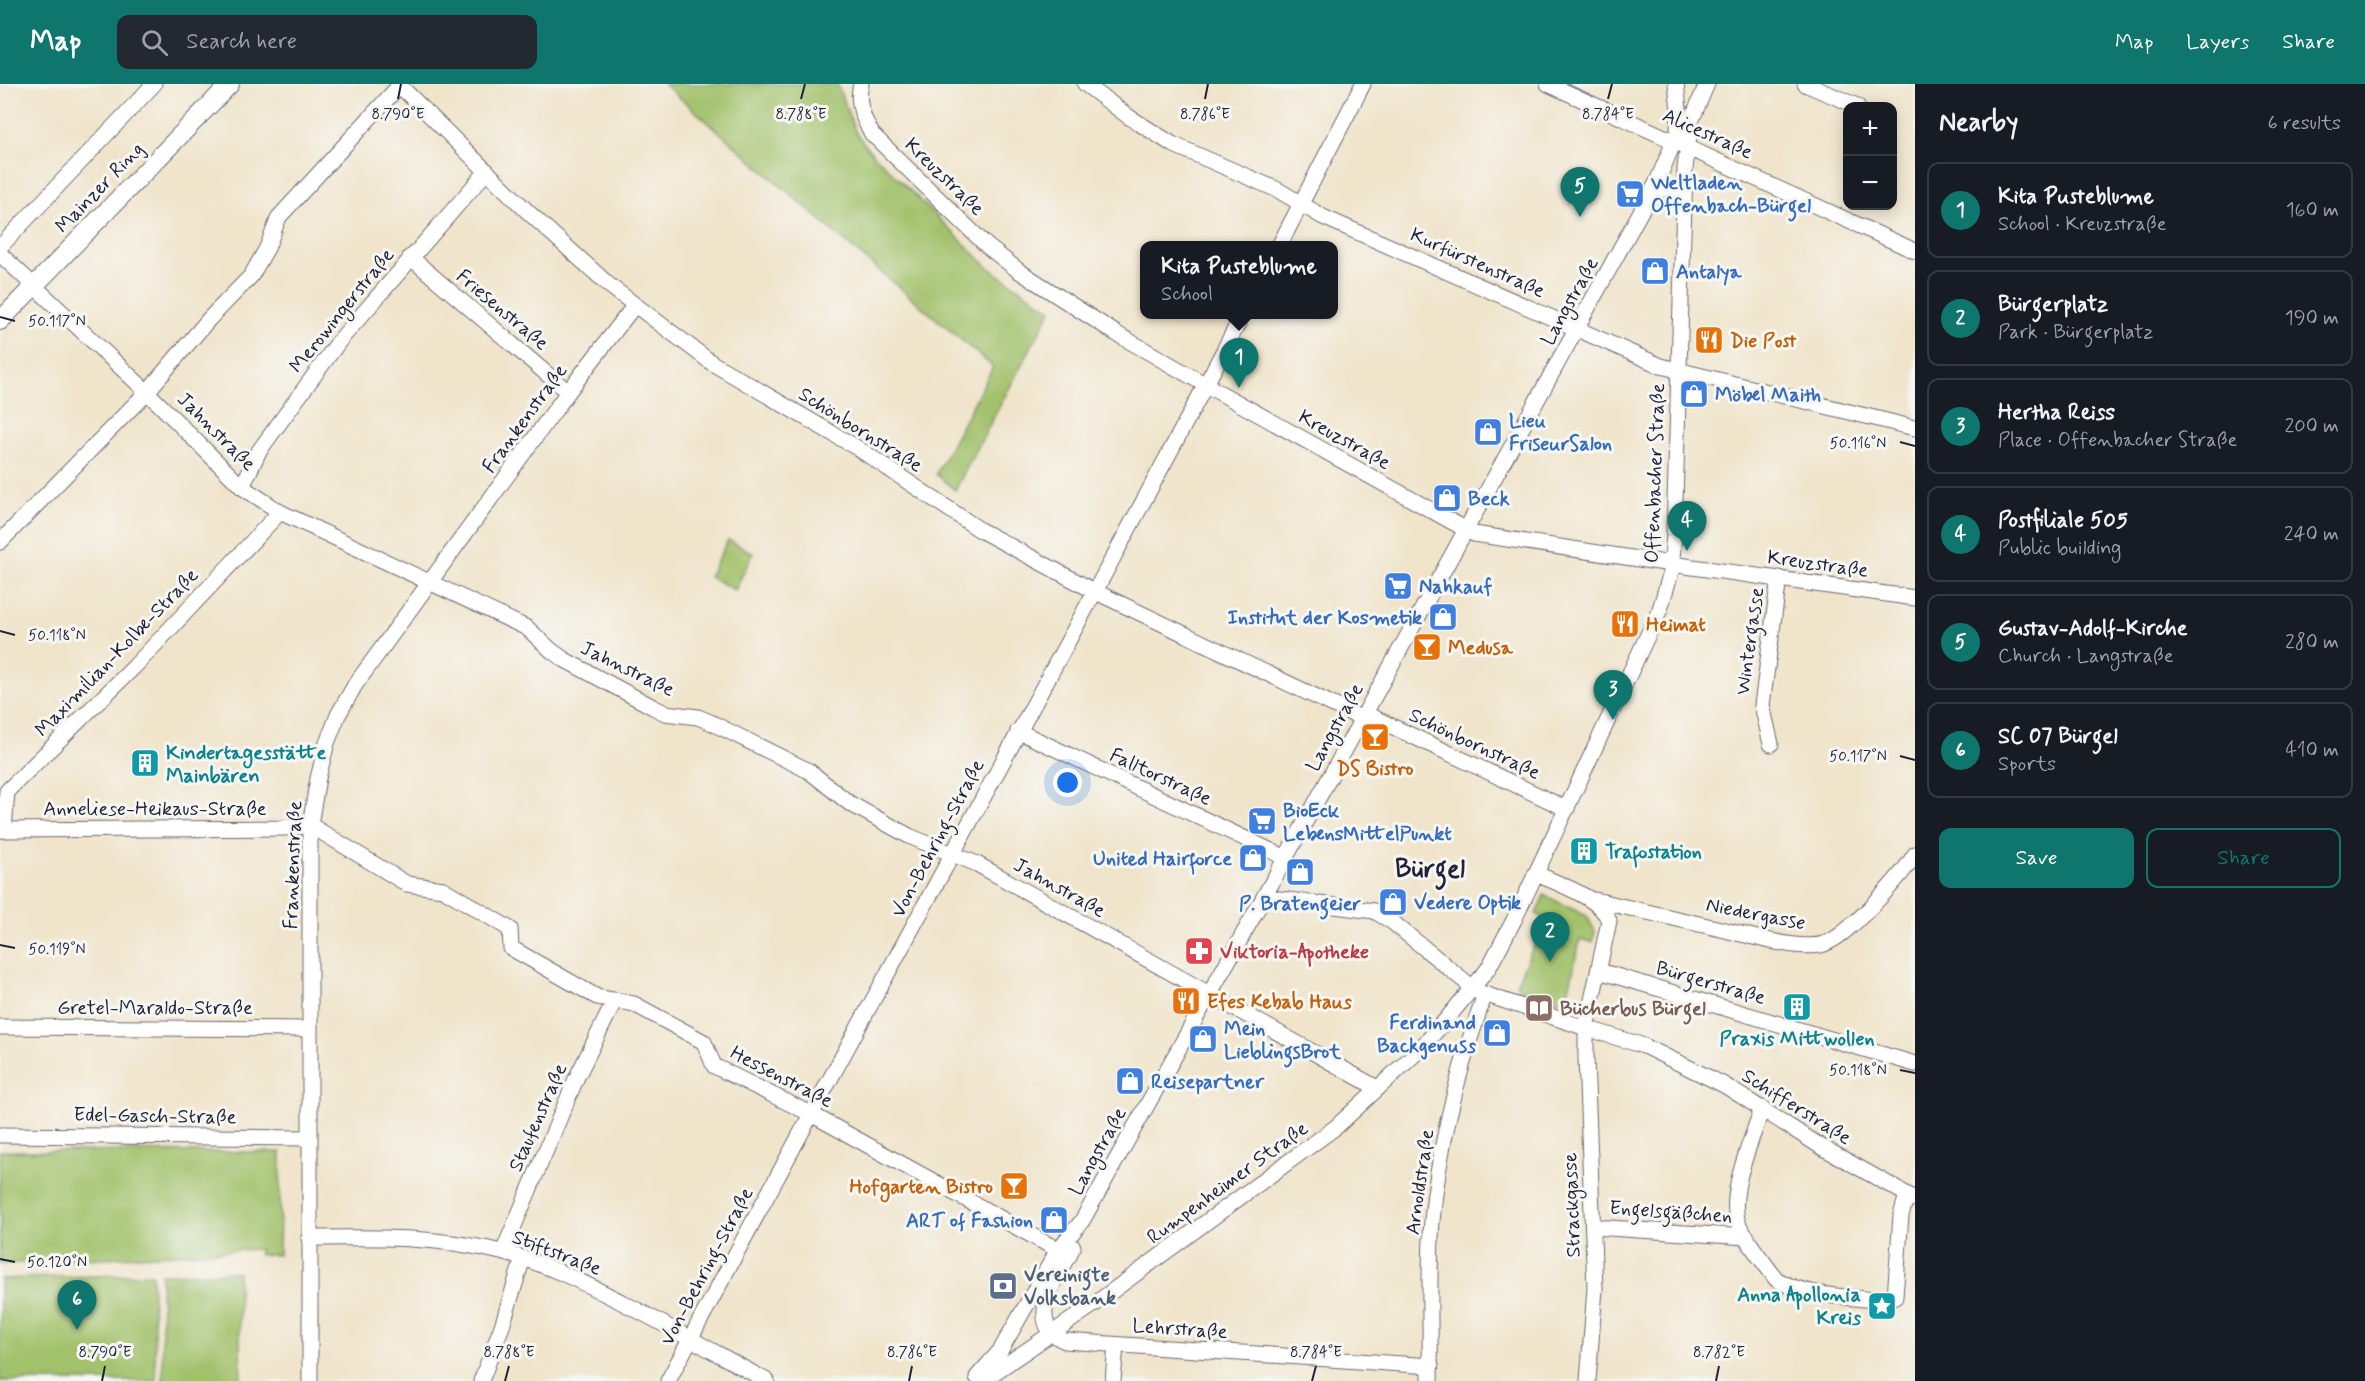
<!DOCTYPE html>
<html lang="en">
<head>
<meta charset="utf-8">
<style>
  :root { --surface:#171b24; --page:#242831; --text:#f1f3f6; --muted:#9ea1a6; --line:#363941; --accent:#0f766e }
  body { margin:0; font-family:Mynerve,sans-serif; background:var(--page); color:var(--text) }
  .controls { position:absolute; right:18px; top:18px; display:grid; overflow:hidden; border-radius:12px; box-shadow:0 3px 15px #0003 }
  .controls button { width:54px; height:54px; display:grid; place-items:center; padding:0; border:0; border-bottom:2px solid var(--line); background:var(--surface); color:var(--text); font:30px sans-serif }
  .you { position:absolute; left:1068px; top:699px; width:21px; height:21px; margin:-15px; border:4px solid #fff; border-radius:50%; background:#1a73e8; box-shadow:0 0 0 9px #1a73e833 }
  .badge { display:grid; place-items:center; width:39px; height:39px; border-radius:50%; background:var(--accent); color:#fff; font-size:20px; font-weight:700 }
  .pin { position:absolute; translate:-50% -50px; filter:drop-shadow(0 2px 3px #0008) }
  .pin::after { content:''; position:absolute; top:32px; width:21px; height:18px; background:inherit; clip-path:polygon(0 0,100% 0,50% 100%) }
  .popup { position:absolute; left:1140px; top:157px; width:198px; height:78px; box-sizing:border-box; display:grid; place-content:center; border-radius:12px; background:var(--surface); filter:drop-shadow(0 2px 4px #0005); font-size:20px; white-space:nowrap; color:var(--muted) }
  .popup b { font-size:22px; color:var(--text) }
  .popup::after { content:''; position:absolute; left:50%; top:100%; margin-left:-12px; border:12px solid transparent; border-top-color:var(--surface) }
  .list { margin:0; padding:0; list-style:none }
  h2 { display:flex; justify-content:space-between; align-items:center; height:78px; margin:0; padding:0 24px; font-size:26px }
  h2 small { font-size:20px; font-weight:400; color:var(--muted) }
  .list li { display:grid; grid-template-columns:39px 1fr auto; gap:18px; align-items:center; box-sizing:border-box; height:96px; margin:0 12px 12px; padding:0 12px; border:2px solid var(--line); border-radius:12px }
  .list b { display:block; font-size:22px; white-space:nowrap }
  .list p { margin:0; font-size:20px; white-space:nowrap; color:var(--muted) }
  .list em { font-size:20px; font-style:normal; color:var(--muted) }
  .actions { display:flex; gap:12px; padding:18px 24px }
  .actions a { flex:1; padding:14px 0; border:2px solid var(--accent); border-radius:12px; text-align:center; font-size:21px; color:var(--accent) }
  .actions .main { background:var(--accent); color:#fff }
  .icon { flex:none; width:33px; height:33px; fill:none; stroke:currentColor; stroke-width:2; stroke-linecap:round; stroke-linejoin:round }
  .map { position:relative; flex:none; width:1915px; height:1297px; overflow:hidden }
  header { display:flex; align-items:center; gap:36px; box-sizing:border-box; height:84px; padding:0 30px; background:var(--accent); color:#fff }
  header strong { font-size:28px }
  nav { display:flex; gap:33px; margin-inline-start:auto; font-size:21px }
  .search { width:420px; height:54px; background:var(--page); display:flex; align-items:center; gap:15px; box-sizing:border-box; padding:0 21px; border-radius:12px; color:var(--muted); font-size:22px }
  main { display:flex }
  aside { flex:1; background:var(--surface) }
  .map>svg:first-child { display:block }
  .green { fill:#a1c16a; stroke:#627252; stroke-width:1.5 }
  .lines { fill:none; stroke-linecap:round; stroke-linejoin:round }
  .minor-casing { stroke:#6a666d; stroke-width:17 }
  .tertiary-casing { stroke:#6a666d; stroke-width:20 }
  .minor { stroke:#fff; stroke-width:15 }
  .tertiary { stroke:#fff; stroke-width:18 }
  .ticks { fill:none; stroke:#22223b; stroke-width:2 }
  .labels { text-anchor:middle; stroke-width:6; stroke-linejoin:round; paint-order:stroke }
  .street-label { font-size:20px; fill:#22223b; stroke:#f6f6f2 }
  .shop-label { font-size:20px; font-weight:bold; fill:#366cbe; stroke:#f6f6f2; text-anchor:start }
  .food-label { font-size:20px; font-weight:bold; fill:#c56008; stroke:#f6f6f2; text-anchor:start }
  .culture-label { font-size:20px; font-weight:bold; fill:#0d838f; stroke:#f6f6f2; text-anchor:start }
  .health-label { font-size:20px; font-weight:bold; fill:#be3a42; stroke:#f6f6f2; text-anchor:start }
  .education-label { font-size:20px; font-weight:bold; fill:#785e54; stroke:#f6f6f2; text-anchor:start }
  .service-label { font-size:20px; font-weight:bold; fill:#4e5e75; stroke:#f6f6f2; text-anchor:start }
  .district-label { font-size:26px; font-weight:bold; fill:#22223b; stroke:#f6f6f2 }
  .ticks-label { font-size:15px; text-anchor:middle; fill:#22223b; stroke:#f6f6f2; stroke-width:6; stroke-linejoin:round; paint-order:stroke }
</style>
</head>
<body>
<header>
<strong>Map</strong>
<div class="search"><svg class="icon" aria-label="search" viewBox="0 0 24 24"><circle cx="10" cy="10" r="6"/><path d="M15 15l6 6"/></svg>Search here</div>
<nav><a>Map</a><a>Layers</a><a>Share</a></nav>
</header>
<main>
<div class="map">
<svg width="1915" height="1297" viewBox="0 0 1915 1297">
  <rect width="100%" height="100%" fill="#f6f6f2"/>
  <filter id="ink" filterUnits="userSpaceOnUse"><feTurbulence type="fractalNoise" baseFrequency=".0167" numOctaves="2"/><feDisplacementMap in="SourceGraphic" scale="12" xChannelSelector="R" yChannelSelector="G"/><feConvolveMatrix kernelMatrix="1 2 1 2 8 2 1 2 1" color-interpolation-filters="sRGB"/></filter>
  <filter id="wash" filterUnits="userSpaceOnUse"><feTurbulence type="fractalNoise" baseFrequency=".008" numOctaves="4" result="noise"/><feDisplacementMap in="SourceGraphic" scale="24" xChannelSelector="R" yChannelSelector="G"/><feGaussianBlur stdDeviation="1.35" result="paint"/><feColorMatrix in="noise" values="0 0 0 0 0 0 0 0 0 0 0 0 0 0 0 0 0 1.4 0 .05"/><feComposite in="paint" operator="in"/></filter>
  <g filter="url(#wash)">
    <rect width="100%" height="100%" fill="#f0e4ca"/>
    <!-- green -->
    <g class="green">
      <polygon points="664,0 837,0 856,49 869,66 988,183 1051,226 955,406 936,390 993,283 850,162"/>
      <polygon points="728,456 753,469 735,506 709,493"/>
      <polygon points="1544,811 1587,832 1595,847 1593,858 1580,856 1567,914 1564,917 1519,904 1516,900 1546,835 1536,830"/>
      <polygon points="0,1067 281,1068 279,1171 259,1171 259,1165 241,1166 0,1180"/>
      <polygon points="238,1188 241,1297 163,1297 161,1190"/>
      <polygon points="152,1190 156,1297 0,1297 0,1195"/>
    </g>
  </g>
  <g filter="url(#ink)">
    <g class="lines">
      <!-- minor casing -->
      <g class="minor-casing">
        <g id="minor">
          <polyline points="398,0 528,128 610,202 712,279 859,365 980,446 1096,508 1363,635"/>
          <path d="M861 0C856 19 863 34 872 50L987 162 1019 187 1117 250 1206 301 1474 450 1678 481 1915 514"/>
          <polyline points="1085,0 1129,33 1172,60 1278,106 1323,133 1661,282 1915,344"/>
          <polyline points="1548,0 1915,167"/>
          <polyline points="1805,0 1857,22"/>
          <path d="M1649 114C1660 101 1677 101 1684 118"/>
          <polyline points="1279,162 1363,0"/>
          <polyline points="0,163 154,0"/>
          <polyline points="0,170 147,308 242,403 259,414 280,428 527,544 552,567 565,576 653,623 665,629 698,633 710,638 809,687 849,719 909,752 977,780 1377,1004"/>
          <polyline points="410,173 568,308"/>
          <polyline points="242,403 259,367 340,256 487,87"/>
          <polyline points="0,458 147,308 209,235 251,192 267,164 279,133 399,2"/>
          <polyline points="1366,630 1567,725"/>
          <polyline points="1018,647 1286,774"/>
          <polyline points="1771,660 1762,621 1779,494"/>
          <polyline points="0,746 283,744 310,741 407,800 443,805 510,845 511,864 597,913 634,920 704,958 714,982 811,1030 1069,1172"/>
          <polyline points="4,746 7,707 134,583 280,428"/>
          <path d="M1264 813 1374 827 1391 837 1478 908 1586 944 1609 837C1602 814 1558 800 1537 790"/>
          <path d="M1595 816C1638 826 1682 836 1725 846 1750 852 1801 867 1824 860 1847 853 1902 792 1915 770"/>
          <polyline points="1599,887 1915,980"/>
          <polyline points="0,943 309,945"/>
          <path d="M1762 1024C1753 1054 1726 1111 1739 1141 1748 1160 1764 1178 1776 1195 1804 1213 1853 1213 1885 1217L1895 1213 1901 1131 1907 1111"/>
          <polyline points="0,1051 309,1054"/>
          <polyline points="1593,1143 1747,1153"/>
          <path d="M309 1154C375 1153 440 1152 505 1169 551 1181 592 1203 635 1225 679 1248 723 1273 767 1297"/>
          <path d="M1073 1163C1059 1189 1022 1240 1065 1257L1431 1282"/>
          <polyline points="503,1168 576,995 615,916"/>
          <polyline points="977,1293 1000,1267 1058,1166 1082,1137 1264,813 1657,98 1678,48 1679,25 1676,0"/>
          <polyline points="310,1297 310,741 318,694 327,659 338,631 355,601 568,308 634,222"/>
          <polyline points="481,1297 502,1242 523,1174"/>
          <path d="M668 1297C857 940 1055 588 1243 230"/>
          <polyline points="982,1297 1096,1219 1336,1043 1416,969 1440,943 1488,885 1514,836 1660,525 1671,488 1674,451 1685,84 1691,37 1707,0"/>
          <polyline points="1113,1297 1116,1261"/>
          <path d="M1430 1297C1431 1244 1428 1190 1432 1137 1439 1060 1459 983 1485 910"/>
          <polyline points="1588,1297 1595,1204 1586,974 1586,944 1644,962 1724,1001 1820,1062 1915,1115"/>
        </g>
      </g>
      <!-- tertiary casing -->
      <g class="tertiary-casing">
        <polyline id="tertiary" points="0,237 230,0"/>
      </g>
      <!-- minor -->
      <use href="#minor" class="minor"/>
      <!-- tertiary -->
      <use href="#tertiary" class="tertiary"/>
    </g>
  </g>
  <!-- ticks -->
  <path class="ticks" d="M398 15 401 0M801 15 805 0M1205 15 1208 0M1608 15 1612 0M0 233 15 237M1900 358 1915 362M0 547 15 551M1900 672 1915 676M0 861 15 864M1900 986 1915 989M0 1175 15 1178M102 1297 105 1282M505 1297 509 1282M909 1297 912 1282M1312 1297 1316 1282M1716 1297 1719 1282"/>
  <!-- icons -->
  <defs>
    <g id="supermarket-square" transform="scale(1.5)"><rect x="-9" y="-9" width="18" height="18" rx="4" fill="#3f7fe0" stroke="#f6f6f2"/><path d="M-6-5.5h2.5l.6 2H6L4.5 2H-2.5L-4.4-4H-6ZM-1.5 3.2a1.3 1.3 0 1 0 .1 0ZM3 3.2a1.3 1.3 0 1 0 .1 0Z" fill="#fff"/></g>
    <g id="shop-square" transform="scale(1.5)"><rect x="-9" y="-9" width="18" height="18" rx="4" fill="#3f7fe0" stroke="#f6f6f2"/><path d="M-5-2.5h2.3a2.7 3.5 0 0 1 5.4 0H5L5.5 6h-11ZM-1.5-2.5h3a1.5 2.3 0 0 0-3 0Z" fill="#fff"/></g>
    <g id="restaurant-square" transform="scale(1.5)"><rect x="-9" y="-9" width="18" height="18" rx="4" fill="#e8710a" stroke="#f6f6f2"/><path d="M-5-6h1v4h1v-4h1v4h1v-4h1v5L-1.5 .5V6h-2V.5L-5-1ZM5-6V6H3V1.5H1.5Q1.5-4 5-6Z" fill="#fff"/></g>
    <g id="bar-square" transform="scale(1.5)"><rect x="-9" y="-9" width="18" height="18" rx="4" fill="#e8710a" stroke="#f6f6f2"/><path d="M-6-5H6L.8 .8V4.5H3.5V6h-7V4.5H-.8V.8Z" fill="#fff"/></g>
    <g id="building-square" transform="scale(1.5)"><rect x="-9" y="-9" width="18" height="18" rx="4" fill="#0f9aa8" stroke="#f6f6f2"/><path d="M-4-6H4V6H1V3H-1V6H-4ZM-2.5-4.3h1.7v1.8h-1.7ZM.8-4.3h1.7v1.8H.8ZM-2.5-1h1.7V.8h-1.7ZM.8-1h1.7V.8H.8Z" fill="#fff"/></g>
    <g id="pharmacy-square" transform="scale(1.5)"><rect x="-9" y="-9" width="18" height="18" rx="4" fill="#e0444e" stroke="#f6f6f2"/><path d="M-2-6h4v4h4v4h-4v4h-4v-4h-4v-4h4Z" fill="#fff"/></g>
    <g id="library-square" transform="scale(1.5)"><rect x="-9" y="-9" width="18" height="18" rx="4" fill="#8d6e63" stroke="#f6f6f2"/><path d="M-6-4Q-3-5.5-.7-3.5V5Q-3 3-6 4ZM6-4Q3-5.5 .7-3.5V5Q3 3 6 4Z" fill="#fff"/></g>
    <g id="bank-square" transform="scale(1.5)"><rect x="-9" y="-9" width="18" height="18" rx="4" fill="#5c6f8a" stroke="#f6f6f2"/><path d="M-6-4H6V4H-6ZM0-2.3a2.3 2.3 0 1 0 0 4.6a2.3 2.3 0 1 0 0-4.6Z" fill="#fff"/></g>
    <g id="sight-square" transform="scale(1.5)"><rect x="-9" y="-9" width="18" height="18" rx="4" fill="#0f9aa8" stroke="#f6f6f2"/><path d="M0-6L1.8-2.2L6-1.7L2.9 1.2L3.7 5.4L0 3.3L-3.7 5.4L-2.9 1.2L-6-1.7L-1.8-2.2Z" fill="#fff"/></g>
  </defs>
  <g fill-rule="evenodd">
    <use href="#supermarket-square" x="1630" y="110"/>
    <use href="#shop-square" x="1655" y="187"/>
    <use href="#restaurant-square" x="1709" y="256"/>
    <use href="#shop-square" x="1694" y="310"/>
    <use href="#shop-square" x="1488" y="348"/>
    <use href="#shop-square" x="1447" y="414"/>
    <use href="#supermarket-square" x="1398" y="502"/>
    <use href="#shop-square" x="1443" y="533"/>
    <use href="#restaurant-square" x="1625" y="540"/>
    <use href="#bar-square" x="1427" y="563"/>
    <use href="#bar-square" x="1375" y="653"/>
    <use href="#building-square" x="145" y="679"/>
    <use href="#supermarket-square" x="1262" y="737"/>
    <use href="#building-square" x="1584" y="767"/>
    <use href="#shop-square" x="1253" y="774"/>
    <use href="#shop-square" x="1300" y="788"/>
    <use href="#shop-square" x="1393" y="818"/>
    <use href="#pharmacy-square" x="1199" y="867"/>
    <use href="#restaurant-square" x="1186" y="917"/>
    <use href="#building-square" x="1797" y="923"/>
    <use href="#library-square" x="1539" y="924"/>
    <use href="#shop-square" x="1497" y="949"/>
    <use href="#shop-square" x="1203" y="955"/>
    <use href="#shop-square" x="1130" y="997"/>
    <use href="#bar-square" x="1014" y="1102"/>
    <use href="#shop-square" x="1054" y="1136"/>
    <use href="#bank-square" x="1003" y="1202"/>
    <use href="#sight-square" x="1882" y="1222"/>
  </g>
  <g class="labels">
    <!-- street labels -->
    <g class="street-label">
      <text transform="translate(1708 49) rotate(24)" y="7">Alicestraße</text>
      <text transform="translate(945 92) rotate(44)" y="7">Kreuzstraße</text>
      <text transform="translate(99 103) rotate(-46)" y="7">Mainzer Ring</text>
      <text transform="translate(1478 178) rotate(24)" y="7">Kurfürstenstraße</text>
      <text transform="translate(1569 217) rotate(-61)" y="7">Langstraße</text>
      <text transform="translate(503 225) rotate(40)" y="7">Friesenstraße</text>
      <text transform="translate(341 226) rotate(-51)" y="7">Merowingerstraße</text>
      <text transform="translate(524 334) rotate(-54)" y="7">Frankenstraße</text>
      <text transform="translate(861 345) rotate(32)" y="7">Schönbornstraße</text>
      <text transform="translate(217 347) rotate(45)" y="7">Jahnstraße</text>
      <text transform="translate(1345 355) rotate(29)" y="7">Kreuzstraße</text>
      <text transform="translate(1654 389) rotate(-88)" y="7">Offenbacher Straße</text>
      <text transform="translate(1818 479) rotate(8)" y="7">Kreuzstraße</text>
      <text transform="translate(1749 557) rotate(-82)" y="7">Wintergasse</text>
      <text transform="translate(116 568) rotate(-46)" y="7">Maximilian-Kolbe-Straße</text>
      <text transform="translate(628 584) rotate(26)" y="7">Jahnstraße</text>
      <text transform="translate(1334 643) rotate(-61)" y="7">Langstraße</text>
      <text transform="translate(1475 659) rotate(25)" y="7">Schönbornstraße</text>
      <text transform="translate(1161 692) rotate(25)" y="7">Falltorstraße</text>
      <text x="155" y="731">Anneliese-Heikaus-Straße</text>
      <text transform="translate(937 754) rotate(-62)" y="7">Von-Behring-Straße</text>
      <text transform="translate(292 781) rotate(-88)" y="7">Frankenstraße</text>
      <text transform="translate(1060 803) rotate(29)" y="7">Jahnstraße</text>
      <text transform="translate(1756 829) rotate(11)" y="7">Niedergasse</text>
      <text transform="translate(1711 898) rotate(16)" y="7">Bürgerstraße</text>
      <text x="155" y="930">Gretel-Maraldo-Straße</text>
      <text transform="translate(782 992) rotate(27)" y="7">Hessenstraße</text>
      <text transform="translate(1797 1022) rotate(32)" y="7">Schifferstraße</text>
      <text transform="translate(155 1031) rotate(1)" y="7">Edel-Gasch-Straße</text>
      <text transform="translate(537 1033) rotate(-66)" y="7">Staufenstraße</text>
      <text transform="translate(1097 1067) rotate(-61)" y="7">Langstraße</text>
      <text transform="translate(1227 1098) rotate(-36)" y="7">Rumpenheimer Straße</text>
      <text transform="translate(1419 1098) rotate(-82)" y="7">Arnoldstraße</text>
      <text transform="translate(1571 1121) rotate(-92)" y="7">Strackgasse</text>
      <text transform="translate(1671 1127) rotate(4)" y="7">Engelsgäßchen</text>
      <text transform="translate(557 1168) rotate(21)" y="7">Stiftstraße</text>
      <text transform="translate(706 1182) rotate(-62)" y="7">Von-Behring-Straße</text>
      <text transform="translate(1180 1244) rotate(4)" y="7">Lehrstraße</text>
    </g>
    <!-- shop labels -->
    <g class="shop-label">
      <text x="1651" y="105">Weltladen<tspan x="1651" dy="23">Offenbach-Bürgel</tspan></text>
      <text x="1676" y="194">Antalya</text>
      <text x="1715" y="317">Möbel Maith</text>
      <text x="1509" y="343">Lieu<tspan x="1509" dy="23">FriseurSalon</tspan></text>
      <text x="1468" y="421">Beck</text>
      <text x="1419" y="509">Nahkauf</text>
      <text x="1422" y="540" text-anchor="end">Institut der Kosmetik</text>
      <text x="1283" y="733">BioEck<tspan x="1283" dy="23">LebensMittelPunkt</tspan></text>
      <text x="1232" y="781" text-anchor="end">United Hairforce</text>
      <text x="1414" y="825">Vedere Optik</text>
      <text x="1300" y="826" text-anchor="middle">P. Bratengeier</text>
      <text x="1476" y="945" text-anchor="end">Ferdinand<tspan x="1476" dy="23">Backgenuss</tspan></text>
      <text x="1224" y="951">Mein<tspan x="1224" dy="23">LieblingsBrot</tspan></text>
      <text x="1151" y="1004">Reisepartner</text>
      <text x="1033" y="1143" text-anchor="end">ART of Fashion</text>
    </g>
    <!-- food labels -->
    <g class="food-label">
      <text x="1730" y="263">Die Post</text>
      <text x="1646" y="547">Heimat</text>
      <text x="1448" y="570">Medusa</text>
      <text x="1375" y="691" text-anchor="middle">DS Bistro</text>
      <text x="1207" y="924">Efes Kebab Haus</text>
      <text x="993" y="1109" text-anchor="end">Hofgarten Bistro</text>
    </g>
    <!-- culture labels -->
    <g class="culture-label">
      <text x="166" y="675">Kindertagesstätte<tspan x="166" dy="23">Mainbären</tspan></text>
      <text x="1605" y="774">Trafostation</text>
      <text x="1797" y="961" text-anchor="middle">Praxis Mittwollen</text>
      <text x="1861" y="1217" text-anchor="end">Anna Apollonia<tspan x="1861" dy="23">Kreis</tspan></text>
    </g>
    <!-- health labels -->
    <g class="health-label">
      <text x="1220" y="874">Viktoria-Apotheke</text>
    </g>
    <!-- education labels -->
    <g class="education-label">
      <text x="1560" y="931">Bücherbus Bürgel</text>
    </g>
    <!-- service labels -->
    <g class="service-label">
      <text x="1024" y="1197">Vereinigte<tspan x="1024" dy="23">Volksbank</tspan></text>
    </g>
    <!-- district labels -->
    <g class="district-label">
      <text x="1430" y="793">Bürgel</text>
    </g>
  </g>
  <g class="ticks-label">
    <text x="398" y="35">8.790°E</text>
    <text x="801" y="35">8.788°E</text>
    <text x="1205" y="35">8.786°E</text>
    <text x="1608" y="35">8.784°E</text>
    <text x="57" y="242">50.117°N</text>
    <text x="1858" y="364">50.116°N</text>
    <text x="57" y="556">50.118°N</text>
    <text x="1858" y="677">50.117°N</text>
    <text x="57" y="870">50.119°N</text>
    <text x="1858" y="991">50.118°N</text>
    <text x="57" y="1183">50.120°N</text>
    <text x="105" y="1273">8.790°E</text>
    <text x="509" y="1273">8.788°E</text>
    <text x="912" y="1273">8.786°E</text>
    <text x="1316" y="1273">8.784°E</text>
    <text x="1719" y="1273">8.782°E</text>
  </g>
</svg>
<div class="controls">
<button>+</button>
<button>−</button>
</div>
<div class="you"></div>
<div class="pin badge" style="left:1239px;top:304px">1</div>
<div class="popup"><b>Kita Pusteblume</b>School</div>
<div class="pin badge" style="left:1550px;top:878px">2</div>
<div class="pin badge" style="left:1613px;top:636px">3</div>
<div class="pin badge" style="left:1687px;top:467px">4</div>
<div class="pin badge" style="left:1580px;top:133px">5</div>
<div class="pin badge" style="left:77px;top:1246px">6</div>
</div>
<aside>
<h2>Nearby<small>6 results</small></h2>
<ul class="list">
<li><span class="badge">1</span><div><b>Kita Pusteblume</b><p>School · Kreuzstraße</p></div><em>160 m</em></li>
<li><span class="badge">2</span><div><b>Bürgerplatz</b><p>Park · Bürgerplatz</p></div><em>190 m</em></li>
<li><span class="badge">3</span><div><b>Hertha Reiss</b><p>Place · Offenbacher Straße</p></div><em>200 m</em></li>
<li><span class="badge">4</span><div><b>Postfiliale 505</b><p>Public building</p></div><em>240 m</em></li>
<li><span class="badge">5</span><div><b>Gustav-Adolf-Kirche</b><p>Church · Langstraße</p></div><em>280 m</em></li>
<li><span class="badge">6</span><div><b>SC 07 Bürgel</b><p>Sports</p></div><em>410 m</em></li>
</ul>
<div class="actions"><a class="main">Save</a><a>Share</a></div>
</aside>
</main>
</body>
</html>
